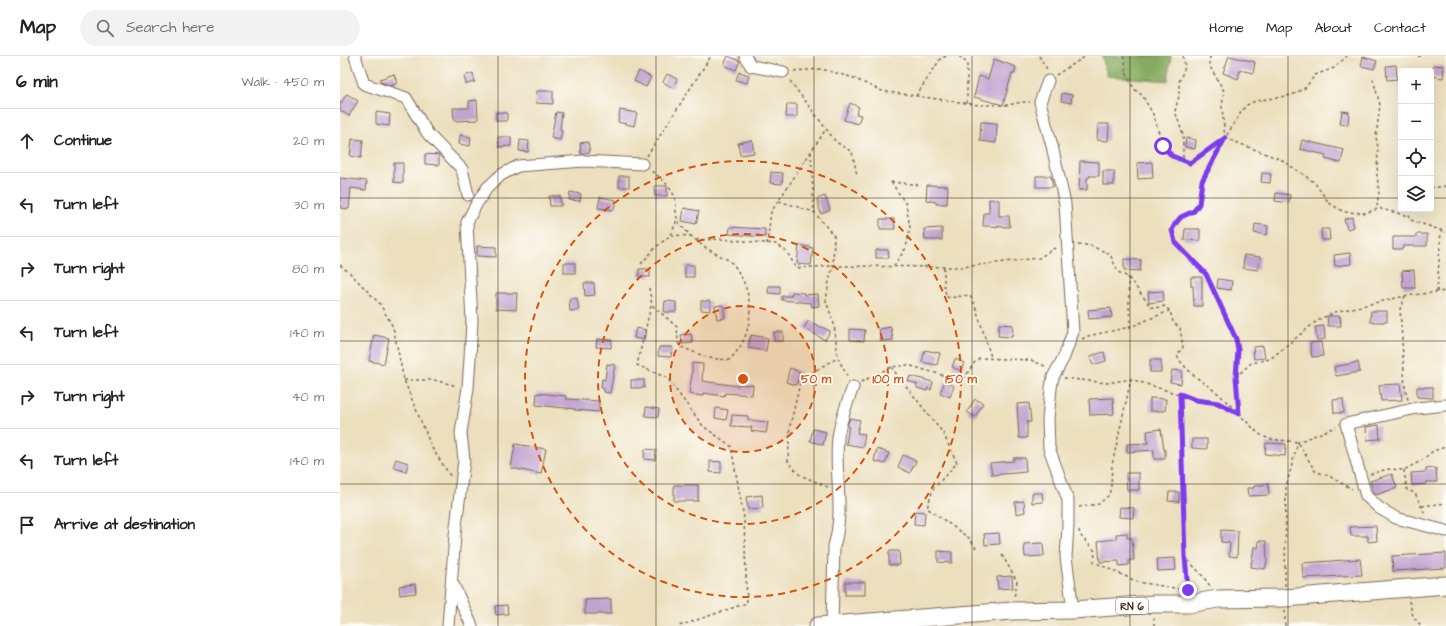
<!DOCTYPE html>
<html lang="en">
<head>
<meta charset="utf-8">
<style>
  :root { --surface:#fff; --page:#f2f2f2; --text:#222; --muted:#767676; --line:#e0e0e0 }
  body { margin:0; font-family:"Architects Daughter",sans-serif; background:var(--page); color:var(--text) }
  .controls { position:absolute; right:12px; top:12px; display:grid; overflow:hidden; border-radius:4px; box-shadow:0 4px 16px #0002 }
  .controls button { width:36px; height:36px; display:grid; place-items:center; padding:0; border:0; border-bottom:1px solid var(--line); background:var(--surface); color:var(--text); font:20px sans-serif }
  .stop { position:absolute; width:12px; height:12px; margin:-9px; border:3px solid #7c3aed; border-radius:50%; background:#fff }
  .stop.end { background:#7c3aed; border-color:#fff; box-shadow:0 1px 4px #0008 }
  .list { margin:0; padding:0; list-style:none }
  h2 { display:flex; justify-content:space-between; align-items:center; height:52px; margin:0; padding:0 16px; font-size:17px }
  h2 small { font-size:13px; font-weight:400; color:var(--muted) }
  .list li { display:grid; grid-template-columns:26px 1fr auto; gap:12px; align-items:center; box-sizing:border-box; height:64px; padding:0 16px; border-top:1px solid var(--line) }
  .list b { display:block; font-size:15px; white-space:nowrap }
  .list em { font-size:13px; font-style:normal; color:var(--muted) }
  .icon { flex:none; width:22px; height:22px; fill:none; stroke:currentColor; stroke-width:2; stroke-linecap:round; stroke-linejoin:round }
  .map { position:relative; flex:none; width:1106px; height:570px; overflow:hidden }
  header { display:flex; align-items:center; gap:24px; box-sizing:border-box; height:56px; padding:0 20px; background:var(--surface); border-bottom:1px solid var(--line) }
  header strong { font-size:19px }
  nav { display:flex; gap:22px; margin-inline-start:auto; font-size:14px }
  .search { width:280px; height:36px; background:var(--page); display:flex; align-items:center; gap:10px; box-sizing:border-box; padding:0 14px; border-radius:22px; color:var(--muted); font-size:15px }
  main { display:flex }
  aside { flex:1; background:var(--surface) }
  .map>svg:first-child { display:block }
  .forest { fill:#85aa5f; stroke:#606a3e }
  .building { fill:#c1a3d0 }
  .lines { fill:none; stroke-linecap:round; stroke-linejoin:round }
  .minor-casing { stroke:#796956; stroke-width:13 }
  .primary-casing { stroke:#796956; stroke-width:19 }
  .path { stroke:#796956; stroke-width:1.5; stroke-dasharray:3 3; stroke-linecap:butt }
  .minor { stroke:#fff; stroke-width:11 }
  .primary { stroke:#fff; stroke-width:17 }
  .route { stroke:#7c3aed; stroke-width:5 }
  .grid { fill:none; stroke:#3b2a1e; stroke-width:1; stroke-opacity:0.55 }
  .ring { fill:none; stroke:#d7540e; stroke-width:2; stroke-dasharray:7 5 }
  .labels { text-anchor:middle; stroke-width:3.5; stroke-linejoin:round; paint-order:stroke }
  .shield { fill:#fdfcf7; stroke:#75695f; stroke-width:1 }
  .shield-label { font-size:10px; font-weight:bold; fill:#3b2a1e }
  .centre { fill:#d7540e; stroke:#fdfcf7; stroke-width:2 }
  .ring-label { font-size:12px; text-anchor:middle; font-weight:bold; fill:#d7540e; stroke:#fdfcf7; stroke-width:3.5; stroke-linejoin:round; paint-order:stroke }
</style>
</head>
<body>
<header>
<strong>Map</strong>
<div class="search"><svg class="icon" aria-label="search" viewBox="0 0 24 24"><circle cx="10" cy="10" r="6"/><path d="M15 15l6 6"/></svg>Search here</div>
<nav><a>Home</a><a>Map</a><a>About</a><a>Contact</a></nav>
</header>
<main>
<aside>
<h2>6 min<small>Walk · 450 m</small></h2>
<ul class="list">
<li><svg class="icon" aria-label="ahead" viewBox="0 0 24 24"><path d="M12 20V5M6 11l6-6 6 6"/></svg><div><b>Continue</b></div><em>20 m</em></li>
<li><svg class="icon" aria-label="left" viewBox="0 0 24 24"><path d="M17 20v-9H6M10 6l-5 5 5 5"/></svg><div><b>Turn left</b></div><em>30 m</em></li>
<li><svg class="icon" aria-label="right" viewBox="0 0 24 24"><path d="M7 20v-9h11M14 6l5 5-5 5"/></svg><div><b>Turn right</b></div><em>80 m</em></li>
<li><svg class="icon" aria-label="left" viewBox="0 0 24 24"><path d="M17 20v-9H6M10 6l-5 5 5 5"/></svg><div><b>Turn left</b></div><em>140 m</em></li>
<li><svg class="icon" aria-label="right" viewBox="0 0 24 24"><path d="M7 20v-9h11M14 6l5 5-5 5"/></svg><div><b>Turn right</b></div><em>40 m</em></li>
<li><svg class="icon" aria-label="left" viewBox="0 0 24 24"><path d="M17 20v-9H6M10 6l-5 5 5 5"/></svg><div><b>Turn left</b></div><em>140 m</em></li>
<li><svg class="icon" aria-label="arrive" viewBox="0 0 24 24"><path d="M6 21V4h12l-3 4 3 4H6"/></svg><div><b>Arrive at destination</b></div></li>
</ul>
</aside>
<div class="map">
<svg width="1106" height="570" viewBox="0 0 1106 570">
  <rect width="100%" height="100%" fill="#fdfcf7"/>
  <filter id="ink" filterUnits="userSpaceOnUse"><feTurbulence type="fractalNoise" baseFrequency=".025" numOctaves="2"/><feDisplacementMap in="SourceGraphic" scale="8" xChannelSelector="R" yChannelSelector="G"/><feConvolveMatrix kernelMatrix="1 2 1 2 8 2 1 2 1" color-interpolation-filters="sRGB"/></filter>
  <filter id="wash" filterUnits="userSpaceOnUse"><feTurbulence type="fractalNoise" baseFrequency=".012" numOctaves="4" result="noise"/><feDisplacementMap in="SourceGraphic" scale="16" xChannelSelector="R" yChannelSelector="G"/><feGaussianBlur stdDeviation="0.9" result="paint"/><feColorMatrix in="noise" values="0 0 0 0 0 0 0 0 0 0 0 0 0 0 0 0 0 1.4 0 .05"/><feComposite in="paint" operator="in"/></filter>
  <g filter="url(#wash)">
    <rect width="100%" height="100%" fill="#ecdfbd"/>
    <!-- forest -->
    <polygon class="forest" points="762,0 831,0 828,25 767,20"/>
    <g id="blocks">
      <!-- building -->
      <g class="building">
        <polygon points="388,0 400,5 396,14 384,9"/>
        <polygon points="889,0 915,6 913,17 900,14 898,23 883,17"/>
        <polygon points="1023,1 1037,5 1034,13 1021,10"/>
        <polygon points="654,3 676,11 674,18 672,17 663,49 634,41 639,20 648,23"/>
        <polygon points="1056,9 1057,23 1047,24 1046,10"/>
        <polygon points="1093,9 1104,10 1103,22 1092,20"/>
        <polygon points="299,15 311,21 306,31 294,25"/>
        <polygon points="399,16 409,19 407,27 396,24"/>
        <polygon points="133,17 135,26 126,28 124,20"/>
        <polygon points="54,18 57,27 51,30 41,26 40,23"/>
        <polygon points="327,18 337,23 333,32 323,26"/>
        <polygon points="197,35 213,35 213,48 196,47"/>
        <polygon points="722,37 732,39 731,47 721,45"/>
        <polygon points="7,38 18,45 9,60 0,54 0,48"/>
        <polygon points="137,44 138,64 114,65 113,52 129,52 129,45"/>
        <polygon points="510,47 519,51 516,58 521,59 518,68 504,64"/>
        <polygon points="447,48 457,48 457,61 446,61"/>
        <polygon points="280,54 297,57 294,70 278,66"/>
        <polygon points="1002,55 1009,56 1008,69 1000,68"/>
        <polygon points="36,56 50,58 49,70 36,68"/>
        <polygon points="156,56 167,57 167,65 156,65"/>
        <polygon points="216,56 222,57 220,73 222,74 220,84 211,82"/>
        <polygon points="641,66 657,67 656,87 640,85"/>
        <polygon points="758,68 769,68 768,85 757,84"/>
        <polygon points="120,79 131,81 130,90 119,88"/>
        <polygon points="158,81 171,81 171,90 159,91"/>
        <polygon points="846,82 856,84 855,93 845,91"/>
        <polygon points="12,83 23,84 21,102 10,100"/>
        <polygon points="180,84 189,85 188,96 179,95"/>
        <polygon points="412,84 414,97 400,99 398,87"/>
        <polygon points="962,84 1004,94 1001,107 985,103 986,99 960,93"/>
        <polygon points="248,86 250,96 241,98 240,87"/>
        <polygon points="85,98 99,99 99,109 85,108"/>
        <polygon points="740,105 759,106 759,120 749,120 749,122 747,122 747,134 739,134"/>
        <polygon points="812,106 813,122 798,123 797,107"/>
        <polygon points="54,107 63,107 63,127 54,126"/>
        <rect x="763" y="115" width="11" height="14"/>
        <polygon points="431,116 443,117 442,128 430,127"/>
        <polygon points="922,117 931,118 930,127 921,126"/>
        <rect x="279" y="120" width="10" height="11"/>
        <polygon points="696,120 711,120 713,131 696,131"/>
        <polygon points="0,122 27,125 26,134 11,132 9,153 0,152"/>
        <polygon points="587,129 608,130 607,148 596,148 596,146 586,144"/>
        <polygon points="314,130 327,130 327,140 315,140"/>
        <polygon points="230,136 241,138 240,145 229,144"/>
        <polygon points="936,137 950,139 949,147 935,145"/>
        <polygon points="209,140 220,140 221,150 210,150"/>
        <polygon points="485,140 490,154 481,158 477,143"/>
        <polygon points="260,141 276,144 274,154 258,152"/>
        <polygon points="649,143 659,144 659,160 669,160 670,171 643,170 644,157 649,157"/>
        <polygon points="344,152 359,155 356,168 342,165"/>
        <polygon points="1012,161 1014,171 1007,173 1004,163"/>
        <polygon points="540,163 554,163 555,173 540,173"/>
        <polygon points="915,168 928,170 927,179 914,177"/>
        <polygon points="390,171 425,173 425,181 389,178"/>
        <polygon points="602,172 602,184 585,184 584,173"/>
        <polygon points="845,173 860,173 860,185 844,184"/>
        <polygon points="981,173 989,173 990,184 982,184"/>
        <polygon points="1076,178 1087,178 1087,190 1063,190 1063,193 1053,193 1053,181 1076,181"/>
        <polygon points="459,189 473,192 471,209 457,208"/>
        <polygon points="137,190 156,191 156,201 137,200"/>
        <polygon points="536,194 548,194 549,202 536,202"/>
        <polygon points="1010,197 1011,208 995,210 994,199"/>
        <polygon points="904,199 920,201 918,214 903,212"/>
        <polygon points="784,203 801,204 800,215 784,214"/>
        <rect x="224" y="207" width="11" height="10"/>
        <rect x="345" y="209" width="9" height="12"/>
        <rect x="299" y="213" width="11" height="8"/>
        <polygon points="1074,214 1075,232 1063,232 1062,215"/>
        <polygon points="851,221 862,221 862,250 854,250 853,230 851,230"/>
        <polygon points="878,223 892,225 891,234 877,232"/>
        <polygon points="244,227 254,227 255,239 245,240"/>
        <polygon points="429,230 440,230 440,238 428,237"/>
        <polygon points="823,235 824,245 809,247 808,236"/>
        <polygon points="452,236 464,237 464,239 478,238 479,250 472,251 471,247 442,244 442,240 451,240"/>
        <polygon points="156,237 177,237 176,254 156,253"/>
        <polygon points="237,242 239,254 230,255 229,243"/>
        <polygon points="325,245 336,246 336,256 324,256"/>
        <polygon points="361,245 370,245 370,255 361,254"/>
        <polygon points="383,249 385,262 377,263 375,250"/>
        <polygon points="771,252 772,261 749,263 748,254"/>
        <polygon points="1031,255 1047,255 1047,266 1030,266"/>
        <polygon points="987,260 1000,260 1001,270 988,270"/>
        <polygon points="468,265 490,275 485,284 464,272"/>
        <polygon points="659,268 673,269 672,281 658,280"/>
        <polygon points="984,270 985,283 977,284 975,271"/>
        <polygon points="551,271 553,284 541,285 539,273"/>
        <polygon points="296,272 306,274 304,284 294,282"/>
        <polygon points="510,273 525,274 524,285 510,284"/>
        <rect x="434" y="276" width="9" height="9"/>
        <polygon points="351,278 353,287 342,288 341,279"/>
        <polygon points="34,279 49,282 44,308 29,305"/>
        <polygon points="411,279 428,282 426,295 408,292"/>
        <polygon points="257,283 272,284 271,292 256,291"/>
        <polygon points="981,286 983,300 972,301 970,287"/>
        <polygon points="923,290 925,302 914,303 913,291"/>
        <polygon points="319,291 332,291 331,301 318,300"/>
        <polygon points="585,294 600,297 597,309 582,306"/>
        <polygon points="764,296 766,305 753,309 750,300"/>
        <polygon points="615,303 624,307 621,315 612,311"/>
        <rect x="810" y="304" width="11" height="12"/>
        <polygon points="1018,306 1020,316 996,320 994,311"/>
        <polygon points="352,307 363,308 362,325 398,330 398,328 413,329 412,339 385,337 384,340 363,337 363,340 349,338 352,318"/>
        <polygon points="267,308 275,309 270,337 264,336 264,333 261,332 262,323 265,324"/>
        <polygon points="450,312 460,316 456,329 446,326"/>
        <polygon points="832,314 842,315 841,328 830,326"/>
        <polygon points="570,320 593,326 591,334 588,332 587,335 577,332 577,328 568,325"/>
        <rect x="291" y="324" width="13" height="8"/>
        <polygon points="605,325 614,330 610,341 600,337"/>
        <polygon points="1060,328 1062,344 1041,345 1039,329"/>
        <polygon points="1077,331 1093,331 1093,342 1077,341"/>
        <polygon points="197,337 226,340 226,343 259,345 259,356 235,354 235,353 196,349"/>
        <polygon points="773,342 774,358 750,359 749,343"/>
        <polygon points="810,342 826,343 825,355 810,355"/>
        <polygon points="635,343 643,347 635,361 627,356"/>
        <polygon points="1003,343 1004,357 994,357 993,344"/>
        <polygon points="689,347 691,366 687,366 687,382 679,382 677,348"/>
        <polygon points="306,351 319,353 318,361 305,360"/>
        <polygon points="376,352 388,354 386,364 375,362"/>
        <polygon points="392,359 408,360 408,364 428,366 426,377 411,375 412,371 391,370"/>
        <polygon points="510,362 520,364 517,377 525,378 523,391 506,388 509,370 507,370"/>
        <polygon points="1039,369 1040,383 1027,384 1026,371"/>
        <polygon points="473,373 486,376 483,389 470,385"/>
        <polygon points="821,373 824,394 825,394 825,403 814,403 814,394 787,396 787,388 808,387 807,375"/>
        <polygon points="852,383 867,383 867,393 852,392"/>
        <polygon points="926,387 946,388 945,400 925,398"/>
        <polygon points="175,388 206,393 201,418 171,412"/>
        <polygon points="305,393 316,394 315,404 304,403"/>
        <polygon points="537,393 549,397 545,408 534,405"/>
        <polygon points="563,399 576,405 570,417 558,411"/>
        <polygon points="673,402 685,402 686,416 652,419 650,407 674,405"/>
        <polygon points="56,403 68,407 66,416 53,411"/>
        <polygon points="370,405 381,406 381,417 370,416"/>
        <polygon points="1096,412 1097,426 1086,426 1086,428 1072,429 1071,417 1086,416 1086,413"/>
        <polygon points="786,417 799,417 799,434 787,434"/>
        <polygon points="1052,418 1057,432 1035,439 1030,425"/>
        <polygon points="928,428 929,439 908,440 907,432 914,432 914,430"/>
        <rect x="334" y="429" width="24" height="16"/>
        <polygon points="829,436 839,436 839,446 828,445"/>
        <polygon points="692,437 702,437 703,446 692,447"/>
        <polygon points="422,439 423,452 408,453 406,441"/>
        <polygon points="684,445 685,456 676,458 675,446"/>
        <polygon points="780,451 794,452 793,462 779,461"/>
        <polygon points="575,455 585,456 584,469 574,468"/>
        <polygon points="1036,470 1037,485 1028,486 1028,480 1011,480 1010,471"/>
        <polygon points="881,474 898,475 897,501 889,500 890,487 881,486"/>
        <polygon points="659,477 660,488 645,489 644,478"/>
        <polygon points="787,477 787,482 792,482 794,504 789,504 789,509 779,510 779,505 760,506 758,485 777,483 776,478"/>
        <polygon points="918,485 926,485 927,505 925,513 911,511 914,491 919,491"/>
        <polygon points="703,487 704,500 685,501 684,488"/>
        <polygon points="549,495 559,495 560,509 549,509"/>
        <polygon points="598,495 612,496 612,507 598,506"/>
        <polygon points="1106,497 1106,512 1053,515 1052,500"/>
        <polygon points="835,502 836,514 818,515 817,503"/>
        <polygon points="1020,503 1022,519 963,522 962,507"/>
        <polygon points="672,520 673,532 658,533 657,521"/>
        <rect x="505" y="526" width="20" height="13"/>
        <polygon points="75,528 76,537 60,539 59,530"/>
        <polygon points="271,543 271,558 245,558 245,544"/>
        <polygon points="167,549 168,558 156,559 155,550"/>
      </g>
    </g>
  </g>
  <g filter="url(#ink)">
    <use href="#blocks" fill-opacity="0" stroke="#796956" stroke-width="1"/>
    <g class="lines">
      <!-- minor casing -->
      <g class="minor-casing">
        <g id="minor">
          <polyline points="15,0 24,28 66,42 88,78 122,113 128,139"/>
          <polyline points="405,0 411,10 443,16"/>
          <polyline points="708,25 700,46 712,90 725,148 733,276 724,301 713,321 711,332 708,363 709,392 728,444 728,471 726,501 733,554"/>
          <polyline points="1106,349 1077,352 1006,368 1026,440 1039,452 1056,462 1106,475"/>
          <polyline points="113,528 132,570"/>
          <polyline points="108,570 115,479 124,404 121,377 128,332 130,302 132,265 127,166 137,147 147,132 161,119 178,110 244,105 302,108"/>
          <path d="M492 570 494 490C505 454 494 418 498 382 500 365 507 347 513 331"/>
        </g>
      </g>
      <!-- primary casing -->
      <g class="primary-casing">
        <polyline id="primary" points="478,570 672,555 733,554 814,548 848,548 878,543 945,542 1106,529"/>
      </g>
      <!-- path -->
      <g class="path">
        <polyline points="619,0 627,7 627,47"/>
        <polyline points="699,0 708,15"/>
        <polyline points="783,0 785,4 786,16 794,33 802,39 813,58 823,90 832,100 850,107 885,82 905,50 915,45 952,39 965,32 975,19 994,12 1007,0"/>
        <polyline points="843,0 845,11 839,26 839,40 835,55 843,79 843,104"/>
        <polyline points="870,0 869,9 884,35 882,51 885,82 862,125 859,148 854,155 841,161 835,168 833,174 835,186 866,219 896,283 898,294 896,321 899,358"/>
        <polyline points="1078,0 1082,0"/>
        <polyline points="454,15 481,13 511,21 542,35 639,49 667,49 682,46 690,46"/>
        <polyline points="716,19 746,0"/>
        <polyline points="1033,23 1040,49 1036,81 1038,92 1037,120 1039,136 1037,149 1041,153 1069,160"/>
        <polyline points="450,25 496,86 512,96 517,119"/>
        <polyline points="576,40 601,2 607,0"/>
        <polyline points="885,82 942,104 974,126 989,147 1004,156 1026,157 1040,152"/>
        <polyline points="471,96 474,156"/>
        <polyline points="307,100 371,0"/>
        <polyline points="551,126 566,148 570,172 566,192 553,211"/>
        <polyline points="551,126 581,129"/>
        <polyline points="1091,132 1106,130"/>
        <polyline points="439,145 474,156 494,180 493,210 489,225 486,245 494,268 498,302 508,322"/>
        <polyline points="1072,153 1069,160 1071,164 1106,176"/>
        <polyline points="331,179 337,164"/>
        <polyline points="356,184 381,183 436,188 446,195 450,201 456,212 493,210 622,211 699,202 713,193 717,191"/>
        <polyline points="427,188 431,156 486,73"/>
        <polyline points="738,189 749,189 770,198 778,216 788,221 811,251 815,252 824,250 830,255 833,266 840,272 843,291 838,298 838,303 852,318 880,339 919,378 929,383 958,386 975,415 989,420 1012,433"/>
        <polyline points="301,208 316,191 331,179 351,180"/>
        <polyline points="0,209 11,218 40,248 53,271 64,324 92,392 111,421"/>
        <path d="M604 211V232L607 241C615 243 622 238 630 240L635 249 651 301"/>
        <polyline points="788,221 790,271"/>
        <path d="M309 232 312 249 337 271 338 287 341 291 369 302 389 304C413 282 416 245 399 217 397 214 395 210 392 207 386 202 378 199 371 195 362 190 342 174 338 164 335 159 336 151 336 146 333 131 321 122 310 114"/>
        <polyline points="1097,236 1101,175"/>
        <polyline points="1065,240 1060,253 1065,331 1068,344"/>
        <polyline points="311,250 297,309 327,322 363,370 391,390 404,462 407,547 339,570"/>
        <polyline points="742,283 748,280 790,271 829,255"/>
        <polyline points="551,311 603,377 617,407 593,433 587,452 629,482 636,492"/>
        <polyline points="896,321 911,307 930,303 978,264 995,256 1065,240 1106,235"/>
        <polyline points="724,322 767,327 791,323 856,344 878,347 897,357"/>
        <polyline points="64,324 94,324 117,330"/>
        <polyline points="521,326 551,311 568,309 619,324 625,321 634,307 640,302 691,304 707,311"/>
        <polyline points="840,338 845,501 862,519 870,530"/>
        <polyline points="1064,414 1067,434 1075,437 1086,460"/>
        <polyline points="1030,418 1048,413 1064,414 1081,405 1093,395 1106,391"/>
        <polyline points="488,431 460,419 448,406 450,370 460,327 481,311 498,302"/>
        <polyline points="1082,450 1106,447"/>
        <polyline points="739,451 759,448 769,439 771,430 772,409 791,323"/>
        <polyline points="739,474 740,479 755,495 754,506 798,526 846,534"/>
        <polyline points="662,499 677,525 674,542"/>
        <polyline points="845,501 849,535"/>
        <polyline points="945,530 946,431 958,386 996,371"/>
        <polyline points="1069,545 1073,560 1081,570"/>
        <polyline points="814,570 814,562"/>
        <polyline points="945,570 945,555"/>
      </g>
      <!-- minor -->
      <use href="#minor" class="minor"/>
      <!-- primary -->
      <use href="#primary" class="primary"/>
    </g>
  </g>
  <g class="lines" filter="url(#ink)">
    <!-- route -->
    <polyline class="route" points="823,90 832,100 850,107 885,82 862,125 859,148 854,155 841,161 835,168 832,174 835,186 866,218 896,283 898,294 896,321 899,358 878,347 856,344 840,338 845,501 848,534"/>
  </g>
  <!-- grid -->
  <path class="grid" d="M158 0V570M316 0V570M474 0V570M632 0V570M790 0V570M948 0V570M0 142H1061M1091 142H1106M0 285H1106M0 428H1106"/>
  <!-- distance rings -->
  <circle cx="403" cy="323" r="73" fill="#d7540e" fill-opacity=".12"/>
  <g class="ring">
    <circle cx="403" cy="323" r="73"/>
    <circle cx="403" cy="323" r="145"/>
    <circle cx="403" cy="323" r="218"/>
  </g>
  <g class="labels">
    <!-- shield labels -->
    <rect class="shield" x="776" y="542" width="32" height="16" rx="3"/>
    <g class="shield-label">
      <text x="792" y="554">RN 6</text>
    </g>
  </g>
  <circle cx="403" cy="323" r="6" class="centre"/>
  <g class="ring-label">
    <text x="476" y="327">50 m</text>
    <text x="548" y="327">100 m</text>
    <text x="621" y="327">150 m</text>
  </g>
</svg>
<div class="controls">
<button>+</button>
<button>−</button>
<button><svg class="icon" aria-label="locate" viewBox="0 0 24 24"><circle cx="12" cy="12" r="6"/><path d="M12 2v4M12 18v4M2 12h4M18 12h4"/></svg></button>
<button><svg class="icon" aria-label="layers" viewBox="0 0 24 24"><path d="M12 4l9 5-9 5-9-5zM3 14l9 5 9-5"/></svg></button>
</div>
<div class="stop" style="left:823px;top:90px"></div>
<div class="stop end" style="left:848px;top:534px"></div>
</div>
</main>
</body>
</html>
